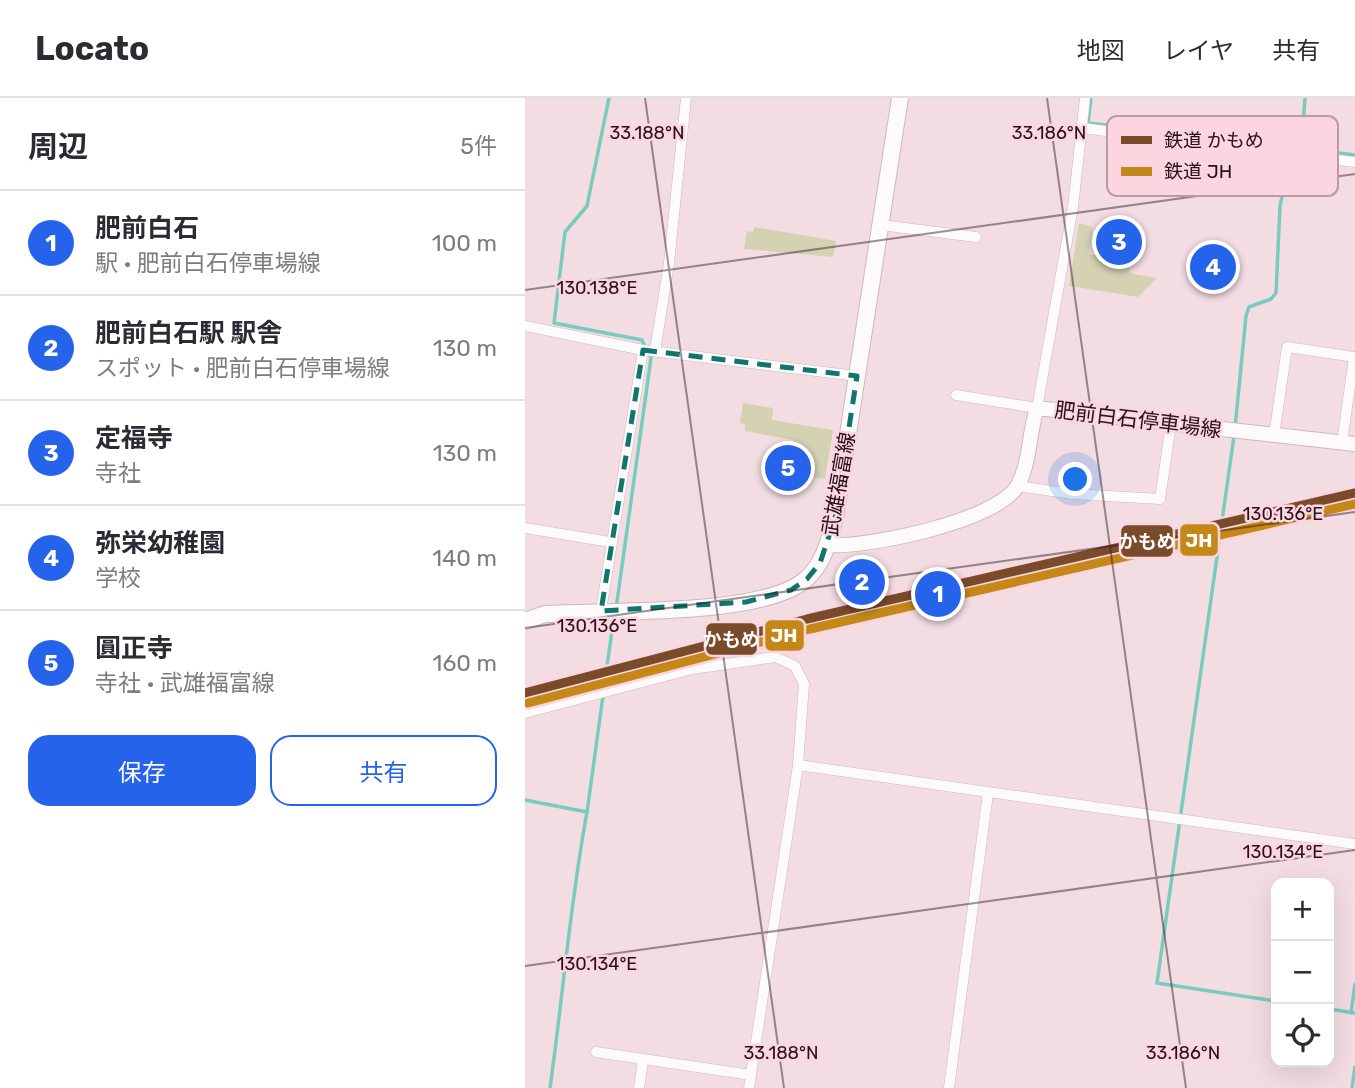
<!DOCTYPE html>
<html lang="ja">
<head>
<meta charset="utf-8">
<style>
  :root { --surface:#fff; --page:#f2f2f3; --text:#2b2b33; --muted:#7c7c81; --line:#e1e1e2; --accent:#2563eb }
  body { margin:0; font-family:Rubik,"Noto Sans JP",sans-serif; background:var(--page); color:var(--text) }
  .controls { position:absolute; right:21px; bottom:21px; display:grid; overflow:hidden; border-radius:14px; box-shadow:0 7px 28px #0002 }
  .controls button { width:63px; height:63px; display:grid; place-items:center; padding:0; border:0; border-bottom:2px solid var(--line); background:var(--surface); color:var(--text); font:35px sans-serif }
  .you { position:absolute; left:551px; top:382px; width:24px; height:24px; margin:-18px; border:5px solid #fff; border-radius:50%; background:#1a73e8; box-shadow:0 0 0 10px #1a73e833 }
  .badge { display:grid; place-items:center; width:46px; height:46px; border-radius:50%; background:var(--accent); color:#fff; font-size:23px; font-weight:700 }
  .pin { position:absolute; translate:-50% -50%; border:4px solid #fff; box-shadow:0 2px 7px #0006 }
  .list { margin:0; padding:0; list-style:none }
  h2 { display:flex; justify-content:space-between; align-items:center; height:91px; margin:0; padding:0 28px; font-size:30px }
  h2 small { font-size:23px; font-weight:400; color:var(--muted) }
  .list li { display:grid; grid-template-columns:46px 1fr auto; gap:21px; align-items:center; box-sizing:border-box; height:105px; padding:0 28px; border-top:2px solid var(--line) }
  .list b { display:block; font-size:26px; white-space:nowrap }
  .list p { margin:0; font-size:23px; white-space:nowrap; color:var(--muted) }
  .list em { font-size:23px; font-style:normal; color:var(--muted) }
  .actions { display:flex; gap:14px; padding:21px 28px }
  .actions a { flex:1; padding:16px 0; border:2px solid var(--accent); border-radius:21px; text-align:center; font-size:24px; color:var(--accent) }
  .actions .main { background:var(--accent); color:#fff }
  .icon { flex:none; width:38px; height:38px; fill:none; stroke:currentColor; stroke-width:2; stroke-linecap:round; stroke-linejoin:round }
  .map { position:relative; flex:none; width:830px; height:990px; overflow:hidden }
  header { display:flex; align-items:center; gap:42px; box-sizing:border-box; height:98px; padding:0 35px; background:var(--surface); border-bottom:2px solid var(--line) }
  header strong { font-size:33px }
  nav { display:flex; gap:38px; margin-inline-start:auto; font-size:24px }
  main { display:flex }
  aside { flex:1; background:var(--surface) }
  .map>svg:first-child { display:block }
  .green { fill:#d4d2b3 }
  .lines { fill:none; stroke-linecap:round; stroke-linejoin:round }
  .stream { stroke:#78ccbf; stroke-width:3.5 }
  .street-casing { stroke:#ceb8be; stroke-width:11 }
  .secondary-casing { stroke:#ceb8be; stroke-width:16 }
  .primary-casing { stroke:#ceb8be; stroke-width:18 }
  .street { stroke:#fdfafb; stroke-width:10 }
  .secondary { stroke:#fdfafb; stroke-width:14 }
  .primary { stroke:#fdfafb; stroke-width:16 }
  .rail-1-casing { stroke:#fbd5df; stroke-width:14 }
  .rail-2-casing { stroke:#fbd5df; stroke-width:14 }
  .rail-1 { stroke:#7a4b2a; stroke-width:9 }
  .rail-2 { stroke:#c58818; stroke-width:9 }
  .marked { fill:none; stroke:#0f766e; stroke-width:5; stroke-dasharray:14 9; stroke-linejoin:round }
  .ticks { fill:none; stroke:#261118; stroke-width:2; stroke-opacity:0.45 }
  .labels { text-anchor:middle; stroke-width:5; stroke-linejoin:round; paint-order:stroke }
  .street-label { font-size:21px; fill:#261118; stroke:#fbd5df }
  .key { fill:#fbd5df; stroke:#bb9aa3; stroke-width:2 }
  .key-label { font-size:19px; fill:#261118 }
  .ticks-label { font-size:18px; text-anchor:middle; fill:#261118; stroke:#fbd5df; stroke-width:5; stroke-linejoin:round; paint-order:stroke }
  .line-badge { stroke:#fbd5df; stroke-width:2.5 }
  .badge-label { font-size:19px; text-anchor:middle; font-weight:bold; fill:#fff }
</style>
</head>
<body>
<header>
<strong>Locato</strong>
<nav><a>地図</a><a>レイヤ</a><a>共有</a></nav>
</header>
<main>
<aside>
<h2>周辺<small>5件</small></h2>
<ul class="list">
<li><span class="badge">1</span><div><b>肥前白石</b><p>駅 · 肥前白石停車場線</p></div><em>100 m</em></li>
<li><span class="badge">2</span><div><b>肥前白石駅 駅舎</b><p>スポット · 肥前白石停車場線</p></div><em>130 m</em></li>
<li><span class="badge">3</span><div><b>定福寺</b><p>寺社</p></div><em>130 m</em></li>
<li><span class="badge">4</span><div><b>弥栄幼稚園</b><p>学校</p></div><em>140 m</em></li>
<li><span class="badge">5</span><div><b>圓正寺</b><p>寺社 · 武雄福富線</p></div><em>160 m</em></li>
</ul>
<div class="actions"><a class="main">保存</a><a>共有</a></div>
</aside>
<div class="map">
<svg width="830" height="990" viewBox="0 0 830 990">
  <rect width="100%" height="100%" fill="#f3dde3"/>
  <!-- green -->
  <g class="green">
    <polygon points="554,125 568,129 564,156 590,160 591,154 606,157 604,175 632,180 613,199 544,188"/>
    <polygon points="229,129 311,143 308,159 219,151 222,133 228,134"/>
    <polygon points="218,305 248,310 247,322 308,332 300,381 284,379 287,367 263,362 268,342 220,333 220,326 215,325"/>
  </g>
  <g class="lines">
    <!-- stream -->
    <g class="stream">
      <polyline points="84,0 62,108 40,134 29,225 117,242 120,249"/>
      <polyline points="566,0 563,25 830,57"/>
      <polyline points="710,330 721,218 724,209 746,201 751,195 755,108 764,65 777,42 780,0"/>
      <polyline points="709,338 632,885 751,903"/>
      <polyline points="91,511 126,260 124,255"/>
      <path d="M0 702 62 714C45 805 38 898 25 990"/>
      <polyline points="62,714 89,518"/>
      <polyline points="804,911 830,915"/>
      <polyline points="826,915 830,886"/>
      <polyline points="827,990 830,969"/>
    </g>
    <!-- street casing -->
    <g class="street-casing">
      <g id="street">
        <polyline points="557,30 830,64"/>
        <polyline points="356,127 451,139"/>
        <polyline points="0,228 118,252 332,278"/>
        <polyline points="130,253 144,165 161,0"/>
        <polyline points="431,297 512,310 548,109 560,0"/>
        <polyline points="749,338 762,249 830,259"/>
        <polyline points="817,345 829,259"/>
        <polyline points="492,388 548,396 635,401 646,326"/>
        <polyline points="0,430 85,444"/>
        <polyline points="76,513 118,252"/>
        <polyline points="0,615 167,571 250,559 270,568 279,586 273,667 224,990"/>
        <polyline points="273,667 830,746"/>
        <polyline points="71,954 226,977"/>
        <polyline points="114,990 118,962"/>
        <polyline points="424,990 463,695"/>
      </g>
    </g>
    <!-- secondary casing -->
    <g class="secondary-casing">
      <path id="secondary" d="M303 447C342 450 473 423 493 387 505 365 504 334 512 310L830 346"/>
    </g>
    <!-- primary casing -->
    <g class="primary-casing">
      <path id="primary" d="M0 523 20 516C81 512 236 519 280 482 299 466 304 442 310 420L375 0"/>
    </g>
    <!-- street -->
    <use href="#street" class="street"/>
    <!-- secondary -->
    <use href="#secondary" class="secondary"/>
    <!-- primary -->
    <use href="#primary" class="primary"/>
    <!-- rail-1 casing -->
    <g class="rail-1-casing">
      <polyline id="rail-1" points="0,595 282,521 830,395"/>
    </g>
    <!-- rail-2 casing -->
    <g class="rail-2-casing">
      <polyline id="rail-2" points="3,605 285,531 830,406"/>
    </g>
    <!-- rail-1 -->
    <use href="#rail-1" class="rail-1"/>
    <!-- rail-2 -->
    <use href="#rail-2" class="rail-2"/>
  </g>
  <!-- marked area -->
  <path class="marked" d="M118 252 332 278 310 420 295 465 282 481 266 492 221 504 76 513Z"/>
  <!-- ticks -->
  <path class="ticks" d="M120 0 259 990M522 0 661 990M0 192 830 76M0 530 830 414M0 868 830 752"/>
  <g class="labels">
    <!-- street labels -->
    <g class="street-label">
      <text transform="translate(613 322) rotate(7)" y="7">肥前白石停車場線</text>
      <text transform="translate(314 386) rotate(-80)" y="7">武雄福富線</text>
    </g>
  </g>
  <!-- legend -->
  <rect x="582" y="18" width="231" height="80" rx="10" class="key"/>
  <rect x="596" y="38" width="31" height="8" fill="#7a4b2a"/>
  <rect x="596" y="69" width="31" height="9" fill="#c58818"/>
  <g class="key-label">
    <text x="639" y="49">鉄道 かもめ</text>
    <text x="639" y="80">鉄道 JH</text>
  </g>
  <g class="ticks-label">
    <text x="122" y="41">33.188°N</text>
    <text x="524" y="41">33.186°N</text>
    <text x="72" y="196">130.138°E</text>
    <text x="758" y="422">130.136°E</text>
    <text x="72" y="534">130.136°E</text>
    <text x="758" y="760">130.134°E</text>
    <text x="72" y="872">130.134°E</text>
    <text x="256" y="961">33.188°N</text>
    <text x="658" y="961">33.186°N</text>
  </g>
  <g class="line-badge">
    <rect x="654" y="425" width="40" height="34" rx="7" fill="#c58818"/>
    <rect x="595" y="426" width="54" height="34" rx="7" fill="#7a4b2a"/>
    <rect x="239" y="521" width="41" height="33" rx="7" fill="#c58818"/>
    <rect x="180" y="524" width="53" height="34" rx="7" fill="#7a4b2a"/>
  </g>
  <g class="badge-label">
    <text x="674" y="449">JH</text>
    <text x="622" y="450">かもめ</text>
    <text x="259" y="544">JH</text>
    <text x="206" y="548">かもめ</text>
  </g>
</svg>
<div class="controls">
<button>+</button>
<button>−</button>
<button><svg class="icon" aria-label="locate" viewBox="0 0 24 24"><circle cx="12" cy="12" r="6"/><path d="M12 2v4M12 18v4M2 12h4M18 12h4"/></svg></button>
</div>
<div class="you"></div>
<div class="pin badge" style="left:413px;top:496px">1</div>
<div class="pin badge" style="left:337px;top:484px">2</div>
<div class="pin badge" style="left:594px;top:144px">3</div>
<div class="pin badge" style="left:688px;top:169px">4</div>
<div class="pin badge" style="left:263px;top:370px">5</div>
</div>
</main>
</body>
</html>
